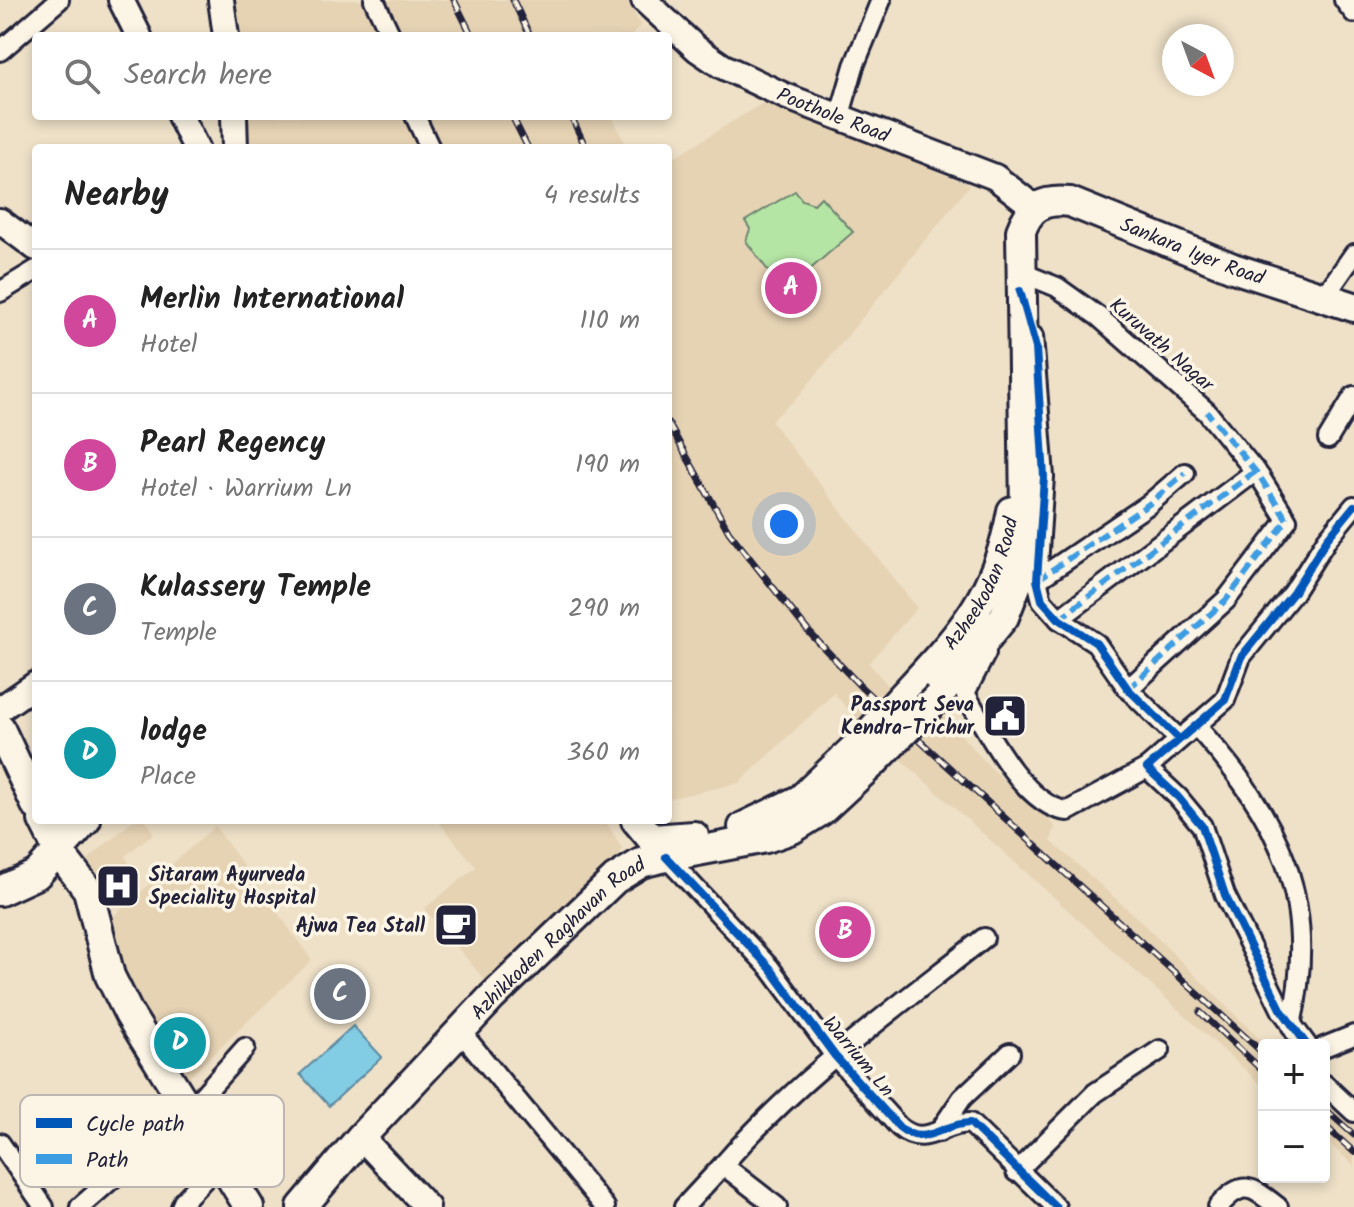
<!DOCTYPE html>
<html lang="en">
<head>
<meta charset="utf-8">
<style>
  :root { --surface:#fff; --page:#f2f2f2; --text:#222; --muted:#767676; --line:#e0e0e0; --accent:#22223b }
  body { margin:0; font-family:Kalam,sans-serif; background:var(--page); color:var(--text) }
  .controls { position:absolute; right:24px; bottom:24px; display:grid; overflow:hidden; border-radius:8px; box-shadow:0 4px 12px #0003 }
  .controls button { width:72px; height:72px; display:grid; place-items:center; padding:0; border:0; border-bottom:2px solid var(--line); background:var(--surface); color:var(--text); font:40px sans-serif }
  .compass { position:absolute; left:1162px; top:24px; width:72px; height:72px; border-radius:50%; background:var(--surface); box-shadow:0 4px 12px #0003; rotate:139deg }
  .you { position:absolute; left:784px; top:524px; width:28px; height:28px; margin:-20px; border:6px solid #fff; border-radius:50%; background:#1a73e8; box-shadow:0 0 0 12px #1a73e833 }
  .badge { display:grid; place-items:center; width:52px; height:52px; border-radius:50%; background:var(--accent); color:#fff; font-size:26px; font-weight:700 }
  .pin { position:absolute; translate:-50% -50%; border:4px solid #fff; box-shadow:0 2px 8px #0006 }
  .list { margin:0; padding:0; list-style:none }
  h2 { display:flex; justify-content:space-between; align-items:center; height:104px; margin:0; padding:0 32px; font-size:34px }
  h2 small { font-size:26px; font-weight:400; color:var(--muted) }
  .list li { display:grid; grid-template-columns:52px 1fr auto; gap:24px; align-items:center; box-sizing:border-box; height:144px; padding:0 32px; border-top:2px solid var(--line) }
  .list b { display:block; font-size:30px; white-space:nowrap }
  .list p { margin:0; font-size:26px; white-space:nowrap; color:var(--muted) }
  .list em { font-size:26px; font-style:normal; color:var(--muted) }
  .icon { flex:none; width:44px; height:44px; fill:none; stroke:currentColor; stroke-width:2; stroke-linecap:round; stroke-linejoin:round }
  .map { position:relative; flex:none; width:1354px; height:1207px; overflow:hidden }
  .search { position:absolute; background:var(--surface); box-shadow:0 4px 12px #0003; left:32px; top:32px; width:640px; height:88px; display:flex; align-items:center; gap:20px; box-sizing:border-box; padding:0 28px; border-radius:8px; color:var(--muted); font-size:30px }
  .panel { position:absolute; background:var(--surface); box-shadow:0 4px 12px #0003; left:32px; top:144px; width:640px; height:680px; border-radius:8px }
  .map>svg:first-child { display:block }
  .built { fill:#e6d3b4 }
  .green { fill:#b5e5a4; stroke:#6c8470; stroke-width:2 }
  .water { fill:#83cde4; stroke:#5c89a0; stroke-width:2 }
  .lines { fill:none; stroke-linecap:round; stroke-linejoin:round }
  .street-casing { stroke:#22223b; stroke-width:24 }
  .secondary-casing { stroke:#22223b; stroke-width:30 }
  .primary-casing { stroke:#22223b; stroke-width:34 }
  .street { stroke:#fcf5e5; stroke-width:18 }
  .secondary { stroke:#fcf5e5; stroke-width:24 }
  .primary { stroke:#fcf5e5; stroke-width:28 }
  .rail-casing { stroke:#22223b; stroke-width:7 }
  .rail { stroke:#fcf5e5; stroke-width:4; stroke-dasharray:12; stroke-linecap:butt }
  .primary-bridge-casing { stroke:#22223b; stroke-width:34; stroke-linecap:butt }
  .primary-bridge { stroke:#fcf5e5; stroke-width:28 }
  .quiet { stroke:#3c9ce2; stroke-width:6; stroke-dasharray:12 6; stroke-linecap:butt }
  .cycleway-casing { stroke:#fcf5e5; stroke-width:13 }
  .cycleway { stroke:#0057b8; stroke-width:8 }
  .labels { text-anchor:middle; stroke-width:7; stroke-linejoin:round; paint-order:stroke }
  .street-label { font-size:20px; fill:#22223b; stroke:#fcf5e5 }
  .poi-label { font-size:20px; font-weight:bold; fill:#22223b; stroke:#fcf5e5; text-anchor:end }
  .key { fill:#fcf5e5; stroke:#bbb6b2; stroke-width:2 }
  .key-label { font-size:22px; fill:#22223b }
</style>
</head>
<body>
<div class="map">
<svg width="1354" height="1207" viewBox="0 0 1354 1207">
  <rect width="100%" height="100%" fill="#efe1c8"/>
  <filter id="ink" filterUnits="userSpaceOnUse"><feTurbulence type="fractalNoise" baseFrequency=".0125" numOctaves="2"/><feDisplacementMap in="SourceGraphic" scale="16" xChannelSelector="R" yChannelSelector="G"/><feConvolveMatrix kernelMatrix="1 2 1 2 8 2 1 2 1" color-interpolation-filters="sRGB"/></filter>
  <g filter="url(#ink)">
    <!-- built -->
    <g class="built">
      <polygon points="233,0 627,0 641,25 631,36 237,36"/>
      <polygon points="766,101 970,185 798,397 771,421 917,608 869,663 904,705 921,690 988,765 1055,826 1051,841 1133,914 1266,1045 1264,1087 858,721 834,693 739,783 668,799 668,161"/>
      <polygon points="243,116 612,116 627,148 246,148"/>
      <polygon points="134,820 145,820 154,833 125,856 139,880 115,899 87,860"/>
      <polygon points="437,820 605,820 622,848 617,862 490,986 424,909 476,867"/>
      <polygon points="215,826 312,960 183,1083 156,1039 121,963 110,919"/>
      <polygon points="1324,1095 1354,1121 1354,1166 1324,1139"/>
    </g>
    <!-- green -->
    <polygon class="green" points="795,191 802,200 814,204 821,197 853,232 784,292 746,241 750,229 745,221"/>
    <!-- water -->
    <polygon class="water" points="353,1026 382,1057 329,1106 300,1074"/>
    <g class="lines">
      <!-- street casing -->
      <g class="street-casing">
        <g id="street">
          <polyline points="374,0 391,36"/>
          <polyline points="1344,0 1354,13"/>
          <polyline points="0,51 59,0"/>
          <polyline points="840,115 854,66 881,0"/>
          <polyline points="415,116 430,148"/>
          <polyline points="1020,272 1057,287 1099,317 1207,412 1260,477 1287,520 1226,600 1128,689"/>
          <polyline points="0,292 36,270"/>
          <polyline points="1324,297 1354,254"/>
          <polyline points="1033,336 1044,477 1037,580 1042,600 1059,619 1096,643 1128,689 1178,738"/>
          <polyline points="1328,439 1354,396"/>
          <polyline points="1037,580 1149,504 1185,473"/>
          <polyline points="1059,619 1256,471"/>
          <path d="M986 653 965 693C985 728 1025 808 1068 811L1147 768"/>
          <path d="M1196 726C1280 818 1320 901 1291 1025L1295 1032"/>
          <path d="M666 857 770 968 835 1056 899 1127C925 1149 942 1123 970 1123L1056 1207"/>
          <polyline points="460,1031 605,1207"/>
          <polyline points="1307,1045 1282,1011 1225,895 1202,826 1178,797 1147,768 1225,700 1241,657 1293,593 1327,539 1354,506"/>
          <polyline points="1324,1047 1354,1035"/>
          <polyline points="1324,1084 1354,1112"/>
          <polyline points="939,1132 962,1098 1010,1053"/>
          <polyline points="0,1143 44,1207"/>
          <path d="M723 1165C799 1077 893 1010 984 938"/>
          <polyline points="1016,1172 1095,1093 1160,1050"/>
          <polyline points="80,1207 188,1112 245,1048"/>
          <polyline points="181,1207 184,1200 220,1163"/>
          <polyline points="684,1207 723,1165 777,1207"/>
          <path d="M1218 1207C1243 1179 1251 1186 1278 1207"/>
        </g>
      </g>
      <!-- secondary casing -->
      <g class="secondary-casing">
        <g id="secondary">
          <polyline points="121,0 139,36"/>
          <polyline points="221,0 226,36"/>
          <path id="s1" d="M644 0 697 49 722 66 785 96 995 177 1034 207"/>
          <polyline points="180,116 196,148"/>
          <polyline points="234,116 235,148"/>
          <polyline points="0,221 36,248"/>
          <polyline points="0,709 36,684"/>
          <polyline points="361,1137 427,1207"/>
        </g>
      </g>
      <!-- primary casing -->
      <g class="primary-casing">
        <g id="primary">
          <path id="s2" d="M938 697 1004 617 1020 576 1025 511 1021 231C1030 206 1044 199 1070 202L1233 268 1354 307"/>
          <path id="s3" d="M901 698C959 635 996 599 1012 511"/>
          <polyline points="0,729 36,805"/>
          <polyline points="43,820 59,852 88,890 110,976 129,1014 249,1207"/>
          <polyline points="636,820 652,839 694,836"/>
          <polyline points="743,827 801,799 862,741"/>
          <polyline points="0,891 37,874 86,820"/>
          <path id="s4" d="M302 1207 361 1137 492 997 615 879 641 863 666 857 766 838 792 829 821 811 873 763"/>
        </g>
      </g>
      <!-- street -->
      <use href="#street" class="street"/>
      <!-- secondary -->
      <use href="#secondary" class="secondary"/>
      <!-- primary -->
      <use href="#primary" class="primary"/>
      <!-- rail casing -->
      <g class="rail-casing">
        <g id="rail">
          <polyline points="454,0 472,36"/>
          <polyline points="513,0 530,36"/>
          <polyline points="512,116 528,148"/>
          <polyline points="571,116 586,148"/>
          <polyline points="668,423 729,532 807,630 862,688 1264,1054"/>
          <polyline points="1200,1012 1264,1072"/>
          <polyline points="1324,1108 1354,1135"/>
          <polyline points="1324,1125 1354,1152"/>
        </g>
      </g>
      <!-- rail -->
      <use href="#rail" class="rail"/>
      <!-- primary-bridge casing -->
      <g class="primary-bridge-casing">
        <g id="primary-bridge">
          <polyline points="862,741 901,698"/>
          <polyline points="873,763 938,697"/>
        </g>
      </g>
      <!-- primary-bridge -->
      <use href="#primary-bridge" class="primary-bridge"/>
      <!-- quiet -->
      <g class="quiet">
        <polyline points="1037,580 1149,504 1185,473"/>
        <polyline points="1059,619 1256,471"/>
        <polyline points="1128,689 1226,600 1287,520 1260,477 1207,412"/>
      </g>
      <!-- cycleway casing -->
      <g class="cycleway-casing">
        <g id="cycleway">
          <polyline points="1020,291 1036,348 1044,477 1037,580 1042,600 1059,619 1096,643 1128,689 1178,738"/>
          <path d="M666 857 770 968 835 1056 899 1127C925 1149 942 1123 970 1123L1056 1207"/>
          <polyline points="1307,1045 1282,1011 1225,895 1202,826 1178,797 1147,768 1225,700 1241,657 1293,593 1327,539 1354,506"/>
        </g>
      </g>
      <!-- cycleway -->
      <use href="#cycleway" class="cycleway"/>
    </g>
  </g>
  <!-- icons -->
  <defs>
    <g id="civic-square" transform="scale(2.3)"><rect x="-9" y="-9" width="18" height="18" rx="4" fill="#22223b" stroke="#fcf5e5"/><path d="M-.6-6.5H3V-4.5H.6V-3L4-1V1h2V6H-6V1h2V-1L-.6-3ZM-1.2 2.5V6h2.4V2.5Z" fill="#fff"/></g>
    <g id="hospital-square" transform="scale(2.3)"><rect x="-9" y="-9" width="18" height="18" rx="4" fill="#22223b" stroke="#fcf5e5"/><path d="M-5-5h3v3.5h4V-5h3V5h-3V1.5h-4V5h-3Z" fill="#fff"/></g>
    <g id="cafe-square" transform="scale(2.3)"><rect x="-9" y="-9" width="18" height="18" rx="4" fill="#22223b" stroke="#fcf5e5"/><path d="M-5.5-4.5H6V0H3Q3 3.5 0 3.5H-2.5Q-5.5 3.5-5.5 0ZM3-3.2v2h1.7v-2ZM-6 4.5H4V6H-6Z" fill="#fff"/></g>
  </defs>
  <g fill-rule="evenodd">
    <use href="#civic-square" x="1005" y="716"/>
    <use href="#hospital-square" x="118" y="886"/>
    <use href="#cafe-square" x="456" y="925"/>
  </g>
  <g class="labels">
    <!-- street labels -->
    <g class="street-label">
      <text dy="7" stroke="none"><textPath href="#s1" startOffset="224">Poothole Road</textPath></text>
      <text dy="7" stroke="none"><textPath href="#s2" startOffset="688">Sankara Iyer Road</textPath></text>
      <text transform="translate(1162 344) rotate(41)" y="7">Kuruvath Nagar</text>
      <text dy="7" stroke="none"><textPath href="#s3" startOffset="142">Azheekodan Road</textPath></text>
      <text dy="7" stroke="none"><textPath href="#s4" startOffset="372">Azhikkoden Raghavan Road</textPath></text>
      <text transform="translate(859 1056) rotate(50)" y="7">Warrium Ln</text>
    </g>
    <!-- poi labels -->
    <g class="poi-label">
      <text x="974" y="711">Passport Seva<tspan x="974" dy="23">Kendra-Trichur</tspan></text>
      <text x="149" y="881" text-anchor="start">Sitaram Ayurveda<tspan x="149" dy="23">Speciality Hospital</tspan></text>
      <text x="425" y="932">Ajwa Tea Stall</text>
    </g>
  </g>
  <!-- legend -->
  <rect x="20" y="1095" width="264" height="92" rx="12" class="key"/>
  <rect x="36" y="1118" width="36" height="10" fill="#0057b8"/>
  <rect x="36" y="1154" width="36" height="10" fill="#3c9ce2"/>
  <g class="key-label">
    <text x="86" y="1131">Cycle path</text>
    <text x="86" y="1167">Path</text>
  </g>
</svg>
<div class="controls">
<button>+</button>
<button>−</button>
</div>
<svg class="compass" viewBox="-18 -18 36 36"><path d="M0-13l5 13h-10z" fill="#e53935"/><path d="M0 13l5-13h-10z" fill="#767676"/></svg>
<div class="you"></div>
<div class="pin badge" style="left:791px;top:288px;background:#d1479c">A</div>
<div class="pin badge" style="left:845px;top:932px;background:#d1479c">B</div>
<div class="pin badge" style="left:340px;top:994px;background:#6b7280">C</div>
<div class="pin badge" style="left:180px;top:1043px;background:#0f9aa8">D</div>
<div class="search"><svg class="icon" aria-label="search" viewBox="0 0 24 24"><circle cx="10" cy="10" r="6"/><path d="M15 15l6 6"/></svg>Search here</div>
<section class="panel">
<h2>Nearby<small>4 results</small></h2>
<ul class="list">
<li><span class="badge" style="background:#d1479c">A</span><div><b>Merlin International</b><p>Hotel</p></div><em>110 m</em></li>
<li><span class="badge" style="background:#d1479c">B</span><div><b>Pearl Regency</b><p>Hotel · Warrium Ln</p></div><em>190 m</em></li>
<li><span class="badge" style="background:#6b7280">C</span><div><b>Kulassery Temple</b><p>Temple</p></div><em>290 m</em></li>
<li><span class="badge" style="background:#0f9aa8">D</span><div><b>lodge</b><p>Place</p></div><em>360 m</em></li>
</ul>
</section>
</div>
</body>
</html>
